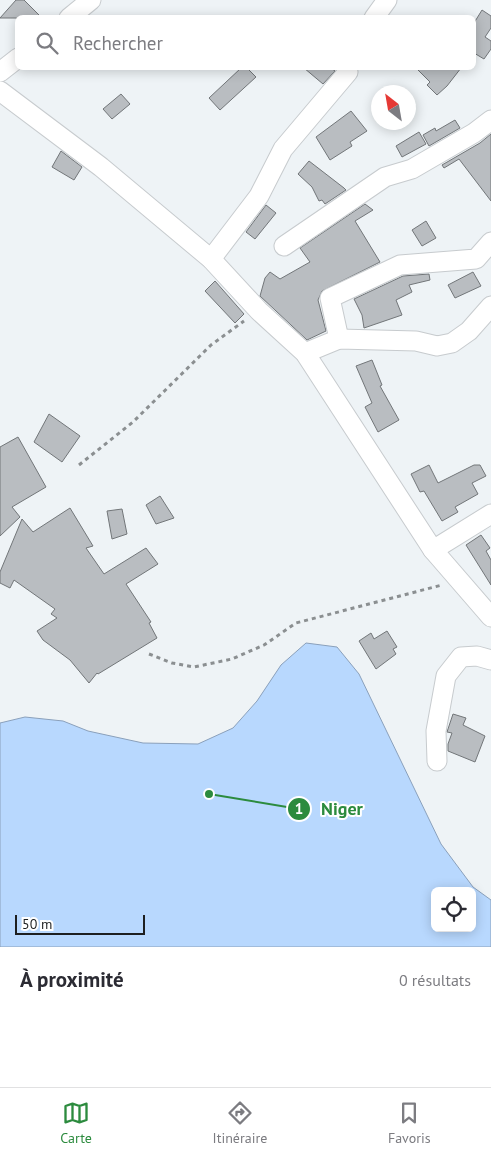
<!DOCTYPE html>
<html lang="fr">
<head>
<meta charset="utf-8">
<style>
  :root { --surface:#fff; --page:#f2f2f3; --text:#2b2b33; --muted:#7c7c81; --line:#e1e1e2; --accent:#2c8b3e }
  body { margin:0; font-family:"PT Sans",sans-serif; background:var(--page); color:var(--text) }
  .controls { position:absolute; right:15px; bottom:15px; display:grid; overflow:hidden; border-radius:8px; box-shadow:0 2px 12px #0003 }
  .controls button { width:45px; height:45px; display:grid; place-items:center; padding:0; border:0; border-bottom:1px solid var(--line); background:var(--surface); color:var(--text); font:25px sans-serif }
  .compass { position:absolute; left:371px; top:85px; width:45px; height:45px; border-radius:50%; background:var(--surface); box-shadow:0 2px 12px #0003; rotate:329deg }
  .scale { position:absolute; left:15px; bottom:12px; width:130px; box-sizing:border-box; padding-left:5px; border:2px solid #1d1f20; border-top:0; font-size:14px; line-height:18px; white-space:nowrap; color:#1d1f20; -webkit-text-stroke:4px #fff; paint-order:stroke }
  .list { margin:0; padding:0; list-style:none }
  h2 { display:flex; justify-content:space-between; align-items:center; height:65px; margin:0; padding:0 20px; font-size:21px }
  h2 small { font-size:16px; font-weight:400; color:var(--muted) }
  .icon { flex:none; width:28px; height:28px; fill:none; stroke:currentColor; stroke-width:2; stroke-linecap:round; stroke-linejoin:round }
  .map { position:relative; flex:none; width:491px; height:947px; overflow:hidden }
  .search { position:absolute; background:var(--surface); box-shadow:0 2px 12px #0003; left:15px; right:15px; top:15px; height:55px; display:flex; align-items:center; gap:12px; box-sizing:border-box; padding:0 18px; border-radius:8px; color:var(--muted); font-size:19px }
  .sheet { height:140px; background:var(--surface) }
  nav { display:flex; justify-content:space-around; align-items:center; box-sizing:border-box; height:70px; border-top:1px solid var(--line); background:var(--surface); font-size:14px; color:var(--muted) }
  nav a { display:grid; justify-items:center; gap:2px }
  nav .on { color:var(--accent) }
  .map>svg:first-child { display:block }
  .water { fill:#b8d8fe; stroke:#8aa0bb; fill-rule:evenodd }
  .building { fill:#b9bdc1; stroke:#727679 }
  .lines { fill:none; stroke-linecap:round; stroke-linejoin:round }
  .minor-casing { stroke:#c7cbce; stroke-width:21 }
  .path { stroke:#8b8f91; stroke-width:3; stroke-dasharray:4 4; stroke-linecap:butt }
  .minor { stroke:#fff; stroke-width:19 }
  .leader { fill:none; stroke:#2c8b3e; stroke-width:2 }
  .callout-dot { fill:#2c8b3e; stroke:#fff; stroke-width:2 }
  .mark-label { font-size:15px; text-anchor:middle; font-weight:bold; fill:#fff }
  .callout-label { font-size:18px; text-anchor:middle; font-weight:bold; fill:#2c8b3e; stroke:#fff; stroke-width:4; stroke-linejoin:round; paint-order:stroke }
</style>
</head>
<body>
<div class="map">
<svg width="491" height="947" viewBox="0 0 491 947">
  <rect width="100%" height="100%" fill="#eef3f6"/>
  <!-- water -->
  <path class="water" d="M306 643 337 647 359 674 441 844 473 887 491 900V947H0V723L25 717 63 721 88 731 143 743 198 744 233 728 257 701 281 665ZM435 891H472V928H435Z"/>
  <!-- building -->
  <g class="building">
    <polygon points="16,0 24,0 42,18 0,18"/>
    <polygon points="482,10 491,16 491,28 485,37 491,41 491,49 484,59 474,53 474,23"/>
    <polygon points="241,68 247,68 256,77 220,110 209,98"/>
    <polygon points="304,68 331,68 335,71 323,84"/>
    <polygon points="416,68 461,68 447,86 437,95 427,85 430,82"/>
    <polygon points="121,94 130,104 112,119 103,109"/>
    <polygon points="351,111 367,131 350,142 352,146 330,160 316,137"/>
    <polygon points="455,120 460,128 429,146 423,135 435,128 436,131"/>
    <polygon points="419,132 426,144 402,157 396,146"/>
    <polygon points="491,134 491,201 459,159 444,168 442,165 480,143"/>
    <polygon points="61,151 82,167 74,180 52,167"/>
    <polygon points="309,161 344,188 346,190 325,204 322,200 319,201 312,187 298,174"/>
    <polygon points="365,204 373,210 355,221 380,262 322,291 318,300 326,331 307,340 260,296 265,278 270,272 280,279 310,262 300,248"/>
    <polygon points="266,205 276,213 255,239 246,232"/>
    <polygon points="426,221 436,238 422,246 412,230"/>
    <polygon points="473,272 481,286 455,298 448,285"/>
    <polygon points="429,274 430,280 409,285 412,292 396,300 402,315 364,328 362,315 354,299 403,276"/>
    <polygon points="215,281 244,314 235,323 205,291"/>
    <polygon points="372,360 382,385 380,386 399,420 378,432 365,407 372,403 356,366"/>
    <polygon points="49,414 80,436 62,462 34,442"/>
    <polygon points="18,437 46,487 12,507 20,517 0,536 0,447"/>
    <polygon points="429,465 438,483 474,465 480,465 486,476 472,483 478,494 455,507 458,512 442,521 424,491 420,492 411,474"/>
    <polygon points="160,496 174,518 156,524 146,505"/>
    <polygon points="70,508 93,546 86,548 104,574 146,548 158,564 126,584 151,622 149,623 157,638 98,674 97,673 89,683 70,660 43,640 37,631 57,618 51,614 55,609 14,580 10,588 0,583 0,572 22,519 33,532"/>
    <polygon points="122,509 127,534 112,539 107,511"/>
    <polygon points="481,535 490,548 486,551 491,560 491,585 466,545"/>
    <polygon points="387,631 397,647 393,649 396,654 376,669 359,641 371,633 374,639"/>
    <polygon points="453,714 466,718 463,725 485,736 475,762 448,751 448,744 452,733 447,732"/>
  </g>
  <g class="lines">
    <!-- minor casing -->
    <g class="minor-casing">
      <g id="minor">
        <polyline points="69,18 91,0"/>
        <polyline points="374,18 387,0"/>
        <polyline points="0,72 18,58"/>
        <polyline points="0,91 101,167 211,259 259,311 305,353 433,550 491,617"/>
        <polyline points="284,246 385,177 412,169 474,133 491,120"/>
        <polyline points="211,259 259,196 283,149 348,72 347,68"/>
        <polyline points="339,339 330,298 400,265 476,259 491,242"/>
        <polyline points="305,353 339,339 416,341 437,346 452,343 469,331 491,306"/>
        <polyline points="433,550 491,514"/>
        <polyline points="437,761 436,731 446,676 461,657 477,656 491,660"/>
      </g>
    </g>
    <!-- path -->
    <g class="path">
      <polyline points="79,465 133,422 211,345 244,321"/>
      <polyline points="149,654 172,663 194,667 232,659 264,645 296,623 442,585"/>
    </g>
    <!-- minor -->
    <use href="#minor" class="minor"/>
  </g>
  <!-- callouts -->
  <path class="leader" d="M209 794L299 809"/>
  <g class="callout-dot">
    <circle cx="209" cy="794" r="5"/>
    <circle cx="299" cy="809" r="12"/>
  </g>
  <g class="mark-label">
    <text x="299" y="814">1</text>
  </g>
  <g class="callout-label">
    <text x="342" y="815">Niger</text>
  </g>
</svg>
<div class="controls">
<button><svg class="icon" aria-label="locate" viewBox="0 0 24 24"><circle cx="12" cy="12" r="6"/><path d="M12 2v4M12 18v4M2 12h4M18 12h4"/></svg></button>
</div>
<svg class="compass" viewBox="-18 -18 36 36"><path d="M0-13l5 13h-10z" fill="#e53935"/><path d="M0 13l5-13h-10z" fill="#7c7c81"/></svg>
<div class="scale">50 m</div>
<div class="search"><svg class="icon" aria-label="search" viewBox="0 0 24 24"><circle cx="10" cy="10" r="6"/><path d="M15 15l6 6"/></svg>Rechercher</div>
</div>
<section class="sheet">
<h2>À proximité<small>0 résultats</small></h2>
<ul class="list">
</ul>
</section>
<nav>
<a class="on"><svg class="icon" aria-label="map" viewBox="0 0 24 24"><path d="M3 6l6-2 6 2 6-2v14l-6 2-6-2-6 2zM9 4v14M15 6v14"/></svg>Carte</a>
<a><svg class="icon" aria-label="directions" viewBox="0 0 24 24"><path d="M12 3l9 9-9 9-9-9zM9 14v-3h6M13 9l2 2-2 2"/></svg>Itinéraire</a>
<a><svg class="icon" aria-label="saved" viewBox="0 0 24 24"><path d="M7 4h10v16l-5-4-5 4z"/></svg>Favoris</a>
</nav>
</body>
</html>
